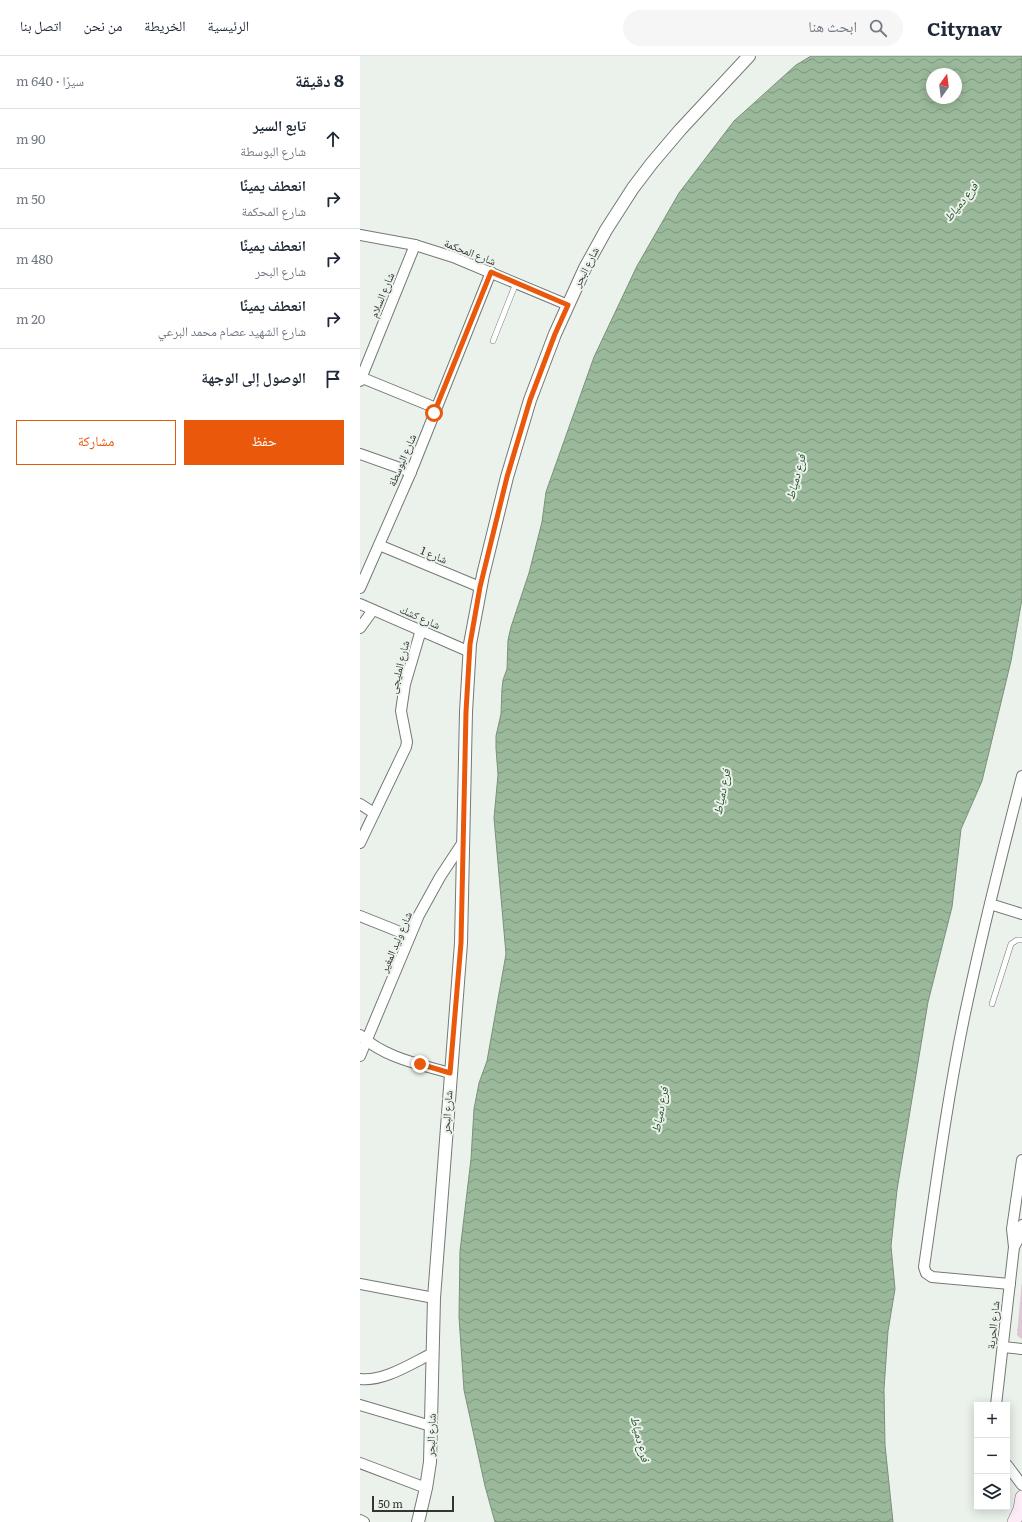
<!DOCTYPE html>
<html lang="ar">
<head>
<meta charset="utf-8">
<style>
  :root { --surface:#fff; --page:#f6f6f7; --text:#1f2937; --muted:#747a83; --line:#e0e1e3; --accent:#ea580c }
  body { margin:0; font-family:Literata,"Noto Naskh Arabic",serif; background:var(--page); color:var(--text); direction:rtl }
  .controls { position:absolute; right:12px; bottom:12px; display:grid; overflow:hidden; border-radius:0px; box-shadow:0 2px 10px #0003 }
  .controls button { width:36px; height:36px; display:grid; place-items:center; padding:0; border:0; border-bottom:1px solid var(--line); background:var(--surface); color:var(--text); font:20px sans-serif }
  .compass { position:absolute; left:566px; top:12px; width:36px; height:36px; border-radius:50%; background:var(--surface); box-shadow:0 2px 10px #0003; rotate:14deg }
  .scale { position:absolute; left:12px; bottom:10px; width:82px; box-sizing:border-box; padding-left:4px; border:2px solid #333533; border-top:0; font-size:11px; line-height:14px; white-space:nowrap; color:#333533; -webkit-text-stroke:3px #ebf2eb; paint-order:stroke }
  .stop { position:absolute; width:12px; height:12px; margin:-9px; border:3px solid #ea580c; border-radius:50%; background:#fff }
  .stop.end { background:#ea580c; border-color:#fff; box-shadow:0 1px 4px #0008 }
  .list { margin:0; padding:0; list-style:none }
  h2 { display:flex; justify-content:space-between; align-items:center; height:52px; margin:0; padding:0 16px; font-size:17px }
  h2 small { font-size:13px; font-weight:400; color:var(--muted) }
  .list li { display:grid; grid-template-columns:26px 1fr auto; gap:12px; align-items:center; box-sizing:border-box; height:60px; padding:0 16px; border-top:1px solid var(--line) }
  .list b { display:block; font-size:15px; white-space:nowrap }
  .list p { margin:0; font-size:13px; white-space:nowrap; color:var(--muted) }
  .list em { font-size:13px; font-style:normal; color:var(--muted) }
  .actions { display:flex; gap:8px; padding:12px 16px }
  .actions a { flex:1; padding:9px 0; border:1px solid var(--accent); border-radius:0px; text-align:center; font-size:14px; color:var(--accent) }
  .actions .main { background:var(--accent); color:#fff }
  .icon { flex:none; width:22px; height:22px; fill:none; stroke:currentColor; stroke-width:2; stroke-linecap:round; stroke-linejoin:round }
  .map { position:relative; flex:none; width:662px; height:1466px; overflow:hidden; direction:ltr }
  header { display:flex; align-items:center; gap:24px; box-sizing:border-box; height:56px; padding:0 20px; background:var(--surface); border-bottom:1px solid var(--line) }
  header strong { font-size:19px }
  nav { display:flex; gap:22px; margin-inline-start:auto; font-size:14px }
  .search { width:280px; height:36px; background:var(--page); display:flex; align-items:center; gap:10px; box-sizing:border-box; padding:0 14px; border-radius:22px; color:var(--muted); font-size:15px }
  main { display:flex }
  aside { flex:1; background:var(--surface) }
  .map>svg:first-child { display:block }
  .park { fill:url(#park-crowns) }
  .water { fill:url(#water-waves); stroke:#7b917b; fill-rule:evenodd }
  .lines { fill:none; stroke-linecap:round; stroke-linejoin:round }
  .service-casing { stroke:#747974; stroke-width:6 }
  .minor-casing { stroke:#747974; stroke-width:12 }
  .tertiary-casing { stroke:#747974; stroke-width:14 }
  .secondary-casing { stroke:#747974; stroke-width:14 }
  .service { stroke:#fff; stroke-width:5 }
  .minor { stroke:#fff; stroke-width:10 }
  .tertiary { stroke:#fff; stroke-width:12 }
  .secondary { stroke:#fdecf7; stroke-width:13 }
  .route { stroke:#ea580c; stroke-width:5 }
  .labels { text-anchor:middle; stroke-width:4; stroke-linejoin:round; paint-order:stroke }
  .street-label { font-size:11px; fill:#333533; stroke:#ebf2eb }
  .water-label { font-size:12px; font-style:italic; fill:#255128; stroke:#ebf2eb }
</style>
</head>
<body>
<header>
<strong>Citynav</strong>
<div class="search"><svg class="icon" aria-label="search" viewBox="0 0 24 24"><circle cx="10" cy="10" r="6"/><path d="M15 15l6 6"/></svg>ابحث هنا</div>
<nav><a>الرئيسية</a><a>الخريطة</a><a>من نحن</a><a>اتصل بنا</a></nav>
</header>
<main>
<div class="map">
<svg width="662" height="1466" viewBox="0 0 662 1466">
  <defs>
    <pattern id="park-crowns" width="20" height="18" patternUnits="userSpaceOnUse"><rect width="20" height="18" fill="#dfc6d5"/><path d="M2 6a3 3 0 1 1 6 0M12 15a3 3 0 1 1 6 0" fill="none" stroke="#c0abb7"/></pattern>
    <pattern id="water-waves" width="16" height="10" patternUnits="userSpaceOnUse"><rect width="16" height="10" fill="#9ab89a"/><path d="M0 5q4-4 8 0t8 0" fill="none" stroke="#7e967e"/></pattern>
  </defs>
  <rect width="100%" height="100%" fill="#ebf2eb"/>
  <!-- park -->
  <polygon class="park" points="662,1224 662,1283 660,1282 657,1279"/>
  <!-- water -->
  <path class="water" d="M451 0H662V543L651 605 622 725 601 773 592 851 568 946 537 1134 531 1190 535 1233 528 1275 524 1333 525 1389 533 1466H135L125 1430 104 1334 99 1261 100 1195 111 1103 114 1053 119 1027 127 1005 146 898 134 762 138 719 136 692V680L141 658 142 633 143 624 147 613 148 584 151 571 169 517 182 466 186 436 192 419 234 301 277 210 319 137 374 65 436 9ZM572 18H596V42H572Z"/>
  <g class="lines">
    <!-- service casing -->
    <g class="service-casing">
      <g id="service">
        <polyline points="133,285 156,227"/>
        <polyline points="632,948 651,888 657,884 662,884"/>
      </g>
    </g>
    <!-- minor casing -->
    <g class="minor-casing">
      <g id="minor">
        <polyline points="0,179 55,189 93,201 208,249"/>
        <polyline points="0,321 76,352"/>
        <polyline points="0,325 55,189"/>
        <polyline points="0,398 51,416"/>
        <polyline points="19,489 120,531"/>
        <polyline points="0,532 51,416 131,216"/>
        <polyline points="0,548 110,596"/>
        <polyline points="0,572 13,554"/>
        <polyline points="0,748 14,757"/>
        <polyline points="0,787 46,691 47,686 41,655 45,628 61,574"/>
        <polyline points="630,848 662,858"/>
        <polyline points="0,860 50,880"/>
        <path d="M0 979C25 1002 59 1008 90 1017"/>
        <polyline points="0,1000 59,859 80,821 103,786"/>
        <polyline points="654,1191 660,1180 662,1169"/>
        <polyline points="0,1228 74,1242"/>
        <path d="M650 1228 572 1221 566 1217 564 1211C576 1128 587 1045 604 962 621 881 641 801 662 720"/>
        <polyline points="643,1291 662,1293"/>
        <path d="M0 1323C24 1326 52 1307 73 1297"/>
        <polyline points="0,1349 71,1370"/>
        <polyline points="636,1349 654,1191 652,1173 662,1104"/>
        <polyline points="0,1407 66,1432"/>
        <polyline points="647,1409 662,1429"/>
        <polyline points="0,1464 4,1466"/>
      </g>
    </g>
    <!-- tertiary casing -->
    <g class="tertiary-casing">
      <polyline id="tertiary" points="58,1466 66,1432 70,1406 74,1242 101,887 106,656 110,588 123,519 147,421 170,344 195,278 225,212 246,174 273,132 292,107 320,74 389,0"/>
    </g>
    <!-- secondary casing -->
    <g class="secondary-casing">
      <polyline id="secondary" points="654,1466 660,1453 662,1441"/>
    </g>
    <!-- service -->
    <use href="#service" class="service"/>
    <!-- minor -->
    <use href="#minor" class="minor"/>
    <!-- tertiary -->
    <use href="#tertiary" class="tertiary"/>
    <!-- secondary -->
    <use href="#secondary" class="secondary"/>
  </g>
  <g class="lines">
    <!-- route -->
    <polyline class="route" points="60,1008 90,1017 101,887 106,656 110,588 120,531 147,421 170,344 195,278 208,249 131,216 74,357"/>
  </g>
  <g class="labels">
    <!-- street labels -->
    <g class="street-label">
      <text transform="translate(110 196) rotate(21)" y="4">شارع المحكمة</text>
      <text transform="translate(226 211) rotate(-63)" y="4">شارع البحر</text>
      <text transform="translate(22 239) rotate(-68)" y="4">شارع السلام</text>
      <text transform="translate(42 404) rotate(-67)" y="4">شارع البوسطة</text>
      <text transform="translate(74 499) rotate(22)" y="4">شارع 1</text>
      <text transform="translate(60 561) rotate(24)" y="4">شارع كشك</text>
      <text transform="translate(39 611) rotate(-76)" y="4">شارع المليجى</text>
      <text transform="translate(36 886) rotate(-67)" y="4">شارع وليد المغير</text>
      <text transform="translate(87 1056) rotate(-86)" y="4">شارع البحر</text>
      <text transform="translate(633 1269) rotate(-84)" y="4">شارع الحرية</text>
      <text transform="translate(71 1379) rotate(-88)" y="4">شارع البحر</text>
    </g>
    <!-- water labels -->
    <g class="water-label">
      <text transform="translate(601 146) rotate(-51)" y="4">فرع دمياط</text>
      <text transform="translate(436 421) rotate(-75)" y="4">فرع دمياط</text>
      <text transform="translate(362 736) rotate(-79)" y="4">فرع دمياط</text>
      <text transform="translate(300 1054) rotate(-79)" y="4">فرع دمياط</text>
      <text transform="translate(280 1383) rotate(76)" y="4">فرع دمياط</text>
    </g>
  </g>
</svg>
<div class="controls">
<button>+</button>
<button>−</button>
<button><svg class="icon" aria-label="layers" viewBox="0 0 24 24"><path d="M12 4l9 5-9 5-9-5zM3 14l9 5 9-5"/></svg></button>
</div>
<svg class="compass" viewBox="-18 -18 36 36"><path d="M0-13l5 13h-10z" fill="#e53935"/><path d="M0 13l5-13h-10z" fill="#747a83"/></svg>
<div class="scale">50 m</div>
<div class="stop" style="left:74px;top:357px"></div>
<div class="stop end" style="left:60px;top:1008px"></div>
</div>
<aside>
<h2>8 دقيقة<small>سيرًا · 640 m</small></h2>
<ul class="list">
<li><svg class="icon" aria-label="ahead" viewBox="0 0 24 24"><path d="M12 20V5M6 11l6-6 6 6"/></svg><div><b>تابع السير</b><p>شارع البوسطة</p></div><em>90 m</em></li>
<li><svg class="icon" aria-label="right" viewBox="0 0 24 24"><path d="M7 20v-9h11M14 6l5 5-5 5"/></svg><div><b>انعطف يمينًا</b><p>شارع المحكمة</p></div><em>50 m</em></li>
<li><svg class="icon" aria-label="right" viewBox="0 0 24 24"><path d="M7 20v-9h11M14 6l5 5-5 5"/></svg><div><b>انعطف يمينًا</b><p>شارع البحر</p></div><em>480 m</em></li>
<li><svg class="icon" aria-label="right" viewBox="0 0 24 24"><path d="M7 20v-9h11M14 6l5 5-5 5"/></svg><div><b>انعطف يمينًا</b><p>شارع الشهيد عصام محمد البرعي</p></div><em>20 m</em></li>
<li><svg class="icon" aria-label="arrive" viewBox="0 0 24 24"><path d="M6 21V4h12l-3 4 3 4H6"/></svg><div><b>الوصول إلى الوجهة</b></div></li>
</ul>
<div class="actions"><a class="main">حفظ</a><a>مشاركة</a></div>
</aside>
</main>
</body>
</html>
